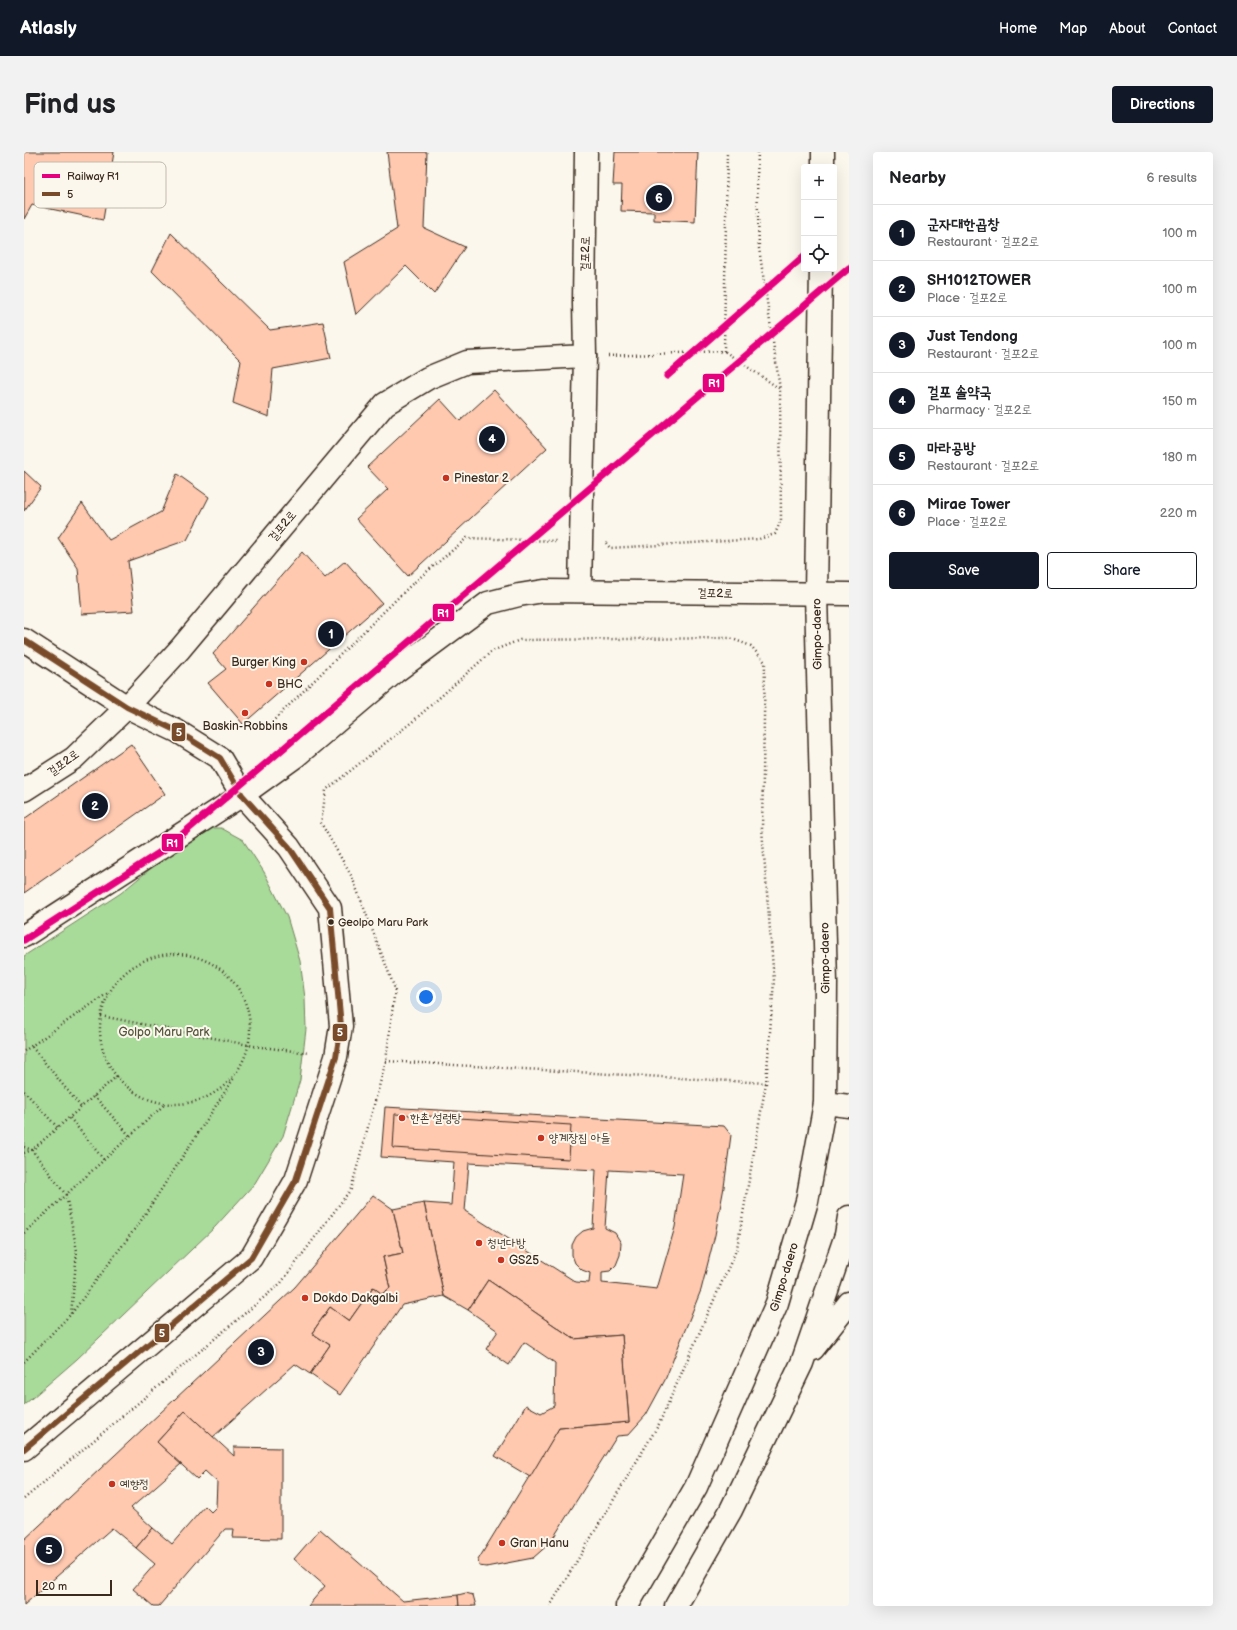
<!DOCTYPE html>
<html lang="en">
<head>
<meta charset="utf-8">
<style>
  :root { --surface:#fff; --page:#f2f2f2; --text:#202124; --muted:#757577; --line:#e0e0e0; --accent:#111827 }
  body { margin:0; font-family:"Balsamiq Sans","Poor Story",sans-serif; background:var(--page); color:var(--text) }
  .controls { position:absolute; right:12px; top:12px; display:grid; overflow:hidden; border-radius:4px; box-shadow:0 4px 16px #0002 }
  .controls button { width:36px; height:36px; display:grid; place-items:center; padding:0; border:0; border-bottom:1px solid var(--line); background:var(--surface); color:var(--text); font:20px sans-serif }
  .scale { position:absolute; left:12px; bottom:10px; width:76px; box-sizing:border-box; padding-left:4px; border:2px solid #3b2a1e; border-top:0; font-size:11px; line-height:14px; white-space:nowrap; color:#3b2a1e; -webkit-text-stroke:3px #fbf7ec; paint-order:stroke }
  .you { position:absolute; left:402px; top:845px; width:14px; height:14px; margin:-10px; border:3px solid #fff; border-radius:50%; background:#1a73e8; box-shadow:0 0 0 6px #1a73e833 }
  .badge { display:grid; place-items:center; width:26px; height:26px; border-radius:50%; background:var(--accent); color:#fff; font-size:13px; font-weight:700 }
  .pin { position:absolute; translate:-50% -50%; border:2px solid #fff; box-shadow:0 1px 4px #0006 }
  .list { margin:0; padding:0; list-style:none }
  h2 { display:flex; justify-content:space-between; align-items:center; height:52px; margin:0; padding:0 16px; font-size:17px }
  h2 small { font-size:13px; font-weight:400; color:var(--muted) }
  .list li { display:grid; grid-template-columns:26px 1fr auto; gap:12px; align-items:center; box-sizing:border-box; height:56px; padding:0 16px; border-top:1px solid var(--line) }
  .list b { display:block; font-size:15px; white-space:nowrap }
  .list p { margin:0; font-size:13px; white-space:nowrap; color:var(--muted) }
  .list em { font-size:13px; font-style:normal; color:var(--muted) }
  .actions { display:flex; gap:8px; padding:12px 16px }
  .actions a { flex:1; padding:9px 0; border:1px solid var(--accent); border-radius:4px; text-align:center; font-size:14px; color:var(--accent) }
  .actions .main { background:var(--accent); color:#fff }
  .icon { flex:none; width:22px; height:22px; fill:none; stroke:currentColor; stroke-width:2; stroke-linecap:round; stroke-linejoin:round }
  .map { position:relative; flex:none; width:825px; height:1454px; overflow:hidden; border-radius:4px }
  header { display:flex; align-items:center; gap:24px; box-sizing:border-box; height:56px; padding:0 20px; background:var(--accent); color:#fff }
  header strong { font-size:19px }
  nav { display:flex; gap:22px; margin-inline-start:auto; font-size:14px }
  .intro { display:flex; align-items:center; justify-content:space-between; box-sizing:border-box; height:96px; padding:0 24px }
  h1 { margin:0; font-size:28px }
  .button { padding:10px 18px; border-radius:4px; background:var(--accent); color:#fff; font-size:14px; font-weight:700 }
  main { display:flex; gap:24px; padding:0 24px }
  aside { flex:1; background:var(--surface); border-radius:4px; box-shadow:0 4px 16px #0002 }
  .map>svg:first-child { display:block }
  .green { fill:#a8da9a; stroke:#72825c }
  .building { fill:#ffc9b0; stroke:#3b2a1e; fill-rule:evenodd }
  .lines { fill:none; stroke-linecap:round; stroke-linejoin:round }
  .street-casing { stroke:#3b2a1e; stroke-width:25 }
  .secondary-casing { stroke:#3b2a1e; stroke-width:25 }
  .path { stroke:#3b2a1e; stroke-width:2.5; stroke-dasharray:1 3; stroke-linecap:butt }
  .street { stroke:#fbf7ec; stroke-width:22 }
  .secondary { stroke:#fbf7ec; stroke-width:22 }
  .bus-1-casing { stroke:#fbf7ec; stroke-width:9 }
  .bus-1 { stroke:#7a4b2a; stroke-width:6 }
  .rail-1-casing { stroke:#fbf7ec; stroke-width:10 }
  .rail-1 { stroke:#e5007d; stroke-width:7 }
  .poi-dot { fill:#c8321e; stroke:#fbf7ec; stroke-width:1.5 }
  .bus-dot { fill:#3b2a1e; stroke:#fbf7ec; stroke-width:1.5 }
  .labels { text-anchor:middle; stroke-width:4; stroke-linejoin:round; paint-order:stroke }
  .bus-label { font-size:11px; fill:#3b2a1e; stroke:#fbf7ec; text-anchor:start }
  .street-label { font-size:12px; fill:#3b2a1e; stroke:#fbf7ec }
  .poi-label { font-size:12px; fill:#3b2a1e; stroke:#fbf7ec; text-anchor:start }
  .park-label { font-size:12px; fill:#56563d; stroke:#fbf7ec }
  .key { fill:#fbf7ec; stroke:#c1baae; stroke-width:1 }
  .key-label { font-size:11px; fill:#3b2a1e }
  .line-badge { stroke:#fbf7ec; stroke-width:1.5 }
  .badge-label { font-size:11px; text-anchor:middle; font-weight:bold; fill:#fff }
</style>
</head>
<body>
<header>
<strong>Atlasly</strong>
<nav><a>Home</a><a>Map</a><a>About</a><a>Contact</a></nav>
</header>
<div class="intro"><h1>Find us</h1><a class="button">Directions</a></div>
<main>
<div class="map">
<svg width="825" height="1454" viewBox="0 0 825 1454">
  <rect width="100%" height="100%" fill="#fbf7ec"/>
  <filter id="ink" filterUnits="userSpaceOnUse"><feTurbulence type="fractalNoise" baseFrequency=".025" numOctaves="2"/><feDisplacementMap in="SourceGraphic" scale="8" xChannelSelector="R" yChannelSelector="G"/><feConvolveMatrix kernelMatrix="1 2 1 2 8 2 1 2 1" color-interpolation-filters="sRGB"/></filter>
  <g filter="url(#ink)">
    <!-- green -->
    <polygon class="green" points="179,676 197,676 219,688 240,720 263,765 276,809 281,846 282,877 276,928 259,984 231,1031 191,1075 53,1207 0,1253 0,804 97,741 155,693"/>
    <!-- building -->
    <g class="building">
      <polygon points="0,0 90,0 79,68 8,53 0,67"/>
      <polygon points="363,0 403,0 400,76 441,95 410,142 382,114 332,163 320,110 373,77"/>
      <polygon points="591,0 674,0 671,70 630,68 630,60 597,59 598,33 589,33"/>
      <polygon points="147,81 246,178 299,170 307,206 249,217 245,265 209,251 217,209 128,119"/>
      <polygon points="470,238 523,296 384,424 332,367 364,337 343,315 416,247 436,269"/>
      <polygon points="0,319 17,335 0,359"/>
      <polygon points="153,322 185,345 163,388 104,409 110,459 58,462 54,416 34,386 58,351 85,388 137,360"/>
      <polygon points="278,400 301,426 321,409 358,451 219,572 184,531 202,517 189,502"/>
      <polygon points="107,592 141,642 0,741 0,667"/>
      <path d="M361 955 700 974 707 983 700 1035 691 1083 677 1138 641 1228 622 1263 604 1283 593 1284 526 1391 509 1406 462 1415 455 1414 454 1408 535 1276 605 1270 598 1183 550 1187 464 1128 444 1158 420 1144 400 1051 427 1053 430 1010 357 1005ZM445 1011 572 1018 569 1076 559 1079 552 1085 548 1093V1103L551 1111 558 1118 566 1121 565 1131 552 1130 441 1059ZM585 1018 659 1022 651 1075 633 1137 578 1131V1120L586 1119 592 1113 596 1103 597 1091 591 1081 581 1076Z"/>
      <polygon points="371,962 547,973 545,1007 369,996"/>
      <polygon points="349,1043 369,1057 379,1101 359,1105 366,1136 358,1142 349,1135 325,1169 306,1155 288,1181 306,1193 286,1222 271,1212 189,1285 161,1259 133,1290 157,1312 107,1356 129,1376 112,1396 88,1376 0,1453 0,1388 271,1135"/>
      <polygon points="400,1051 420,1144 378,1153 316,1243 286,1222 306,1193 288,1181 306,1155 325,1169 349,1135 358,1142 366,1136 359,1105 379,1101 369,1057"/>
      <polygon points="464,1128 550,1187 598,1183 605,1270 535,1276 506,1325 471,1304 502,1253 517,1261 530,1254 531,1211 500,1190 485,1213 462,1197 474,1179 444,1158"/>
      <polygon points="161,1259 210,1304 210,1295 257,1296 257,1387 209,1386 210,1377 201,1377 135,1454 129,1454 109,1437 131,1412 112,1396 129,1376 148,1392 181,1354 187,1360 192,1355 193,1330 181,1319 173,1327 133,1290"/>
      <polygon points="296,1377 379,1449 434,1443 435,1454 284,1454 301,1434 270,1407"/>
      <polygon points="442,1441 449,1443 452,1454 435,1454 434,1443"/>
    </g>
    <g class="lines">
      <!-- street casing -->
      <g class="street-casing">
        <g id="street">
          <polyline points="556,438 561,204"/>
          <polyline points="0,638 50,606 103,555 156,497 361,252 404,226 443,210 561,204 560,151 562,0"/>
        </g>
      </g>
      <!-- secondary casing -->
      <g class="secondary-casing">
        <g id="secondary">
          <polyline points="799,15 799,0"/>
          <polyline points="0,488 103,555 153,579 196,606 218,643 265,695 306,756 317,874 312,905 272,1028 227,1106 0,1297"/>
          <polyline points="0,784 218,643 272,604 371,520 464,451 495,443 520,439 825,442"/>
          <polyline points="801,951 825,954"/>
          <polyline points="789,1197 825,1151"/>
          <polyline points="603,1454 672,1335 753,1151 783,1049 801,951 802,831 792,442 797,117"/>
          <polyline points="652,1454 707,1358 778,1211 822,1083 825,1065"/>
        </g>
      </g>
      <!-- path -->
      <g class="path">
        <polyline points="734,0 733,28 735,96 756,237"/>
        <polyline points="584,204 700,199 703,0"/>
        <polyline points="582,391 586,396 735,387 751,382 757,368 756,237 700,199"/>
        <polyline points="245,573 387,433 443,386 532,389 533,387"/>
        <circle cx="151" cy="877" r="75"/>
        <polyline points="77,864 230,894 285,901"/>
        <polyline points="8,895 57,955"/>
        <polyline points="0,899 84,841"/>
        <polyline points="362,909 742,931"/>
        <polyline points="0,939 34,976"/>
        <polyline points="70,944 106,984"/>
        <polyline points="46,966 80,1008"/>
        <polyline points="0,995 8,998 42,1043 53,1099 47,1162"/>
        <polyline points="0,1001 8,998 93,924"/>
        <polyline points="0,1081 141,952"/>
        <polyline points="0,1210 47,1162 116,1070 210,926"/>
        <polyline points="0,1347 257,1131 327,1037 362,909 371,837 328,725 297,671 302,638 388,570 468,499 496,488 706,486 727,494 741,510 738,677 750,829 742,931 713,1096 635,1272 526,1454"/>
      </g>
      <!-- street -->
      <use href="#street" class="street"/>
      <!-- secondary -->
      <use href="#secondary" class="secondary"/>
      <!-- bus-1 casing -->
      <g class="bus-1-casing">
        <polyline id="bus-1" points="0,488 103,555 153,579 196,606 218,643 265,695 306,756 317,874 312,905 272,1028 227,1106 0,1297"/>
      </g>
      <!-- bus-1 -->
      <use href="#bus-1" class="bus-1"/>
      <!-- rail-1 casing -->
      <g class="rail-1-casing">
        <g id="rail-1">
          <polyline points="643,224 780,104"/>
          <polyline points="0,788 141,697 825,116"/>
        </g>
      </g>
      <!-- rail-1 -->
      <use href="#rail-1" class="rail-1"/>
    </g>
  </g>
  <!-- markers -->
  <g class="poi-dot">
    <circle cx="422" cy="326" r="4"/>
    <circle cx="280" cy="510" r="4"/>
    <circle cx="245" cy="532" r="4"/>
    <circle cx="221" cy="561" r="4"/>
    <circle cx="378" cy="966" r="4"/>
    <circle cx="517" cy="986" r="4"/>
    <circle cx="455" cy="1091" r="4"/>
    <circle cx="477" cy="1108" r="4"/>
    <circle cx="281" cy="1146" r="4"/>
    <circle cx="88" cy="1332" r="4"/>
    <circle cx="478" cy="1391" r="4"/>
  </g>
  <circle class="bus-dot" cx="307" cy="770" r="3.5"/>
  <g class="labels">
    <!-- bus labels -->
    <g class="bus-label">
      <text x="314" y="774">Geolpo Maru Park</text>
    </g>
    <!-- street labels -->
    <g class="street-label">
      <text transform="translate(561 102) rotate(-89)" y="4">걸포2로</text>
      <text transform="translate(258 374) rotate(-50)" y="4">걸포2로</text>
      <text transform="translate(691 441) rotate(1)" y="4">걸포2로</text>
      <text transform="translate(793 482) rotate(-91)" y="4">Gimpo-daero</text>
      <text transform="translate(39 611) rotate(-36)" y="4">걸포2로</text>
      <text transform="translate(801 806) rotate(-91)" y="4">Gimpo-daero</text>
      <text transform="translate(760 1125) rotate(-73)" y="4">Gimpo-daero</text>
    </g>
    <!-- poi labels -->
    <g class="poi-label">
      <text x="430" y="330">Pinestar 2</text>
      <text x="272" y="514" text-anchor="end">Burger King</text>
      <text x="253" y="536">BHC</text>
      <text x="221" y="578" text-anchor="middle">Baskin-Robbins</text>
      <text x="386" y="970">한촌 설렁탕</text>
      <text x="525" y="990">양계장집 아들</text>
      <text x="463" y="1095">청년다방</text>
      <text x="485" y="1112">GS25</text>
      <text x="289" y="1150">Dokdo Dakgalbi</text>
      <text x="96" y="1336">예향정</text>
      <text x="486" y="1395">Gran Hanu</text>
    </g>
    <!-- park labels -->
    <g class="park-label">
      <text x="140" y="884">Golpo Maru Park</text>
    </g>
  </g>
  <!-- legend -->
  <rect x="10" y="10" width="132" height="46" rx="6" class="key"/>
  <rect x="18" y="22" width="18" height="4" fill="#e5007d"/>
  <rect x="18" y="40" width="18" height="4" fill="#7a4b2a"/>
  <g class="key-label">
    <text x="43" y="28">Railway R1</text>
    <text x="43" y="46">5</text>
  </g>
  <g class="line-badge">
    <rect x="678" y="221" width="23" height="20" rx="4" fill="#e5007d"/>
    <rect x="408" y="451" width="23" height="19" rx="4" fill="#e5007d"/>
    <rect x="147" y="570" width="15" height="20" rx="4" fill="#7a4b2a"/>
    <rect x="137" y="681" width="23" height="19" rx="4" fill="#e5007d"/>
    <rect x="308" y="871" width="16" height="19" rx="4" fill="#7a4b2a"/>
    <rect x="130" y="1171" width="16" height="20" rx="4" fill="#7a4b2a"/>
  </g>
  <g class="badge-label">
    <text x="690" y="235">R1</text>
    <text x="419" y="465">R1</text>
    <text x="155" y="584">5</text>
    <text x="148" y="695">R1</text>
    <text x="316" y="884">5</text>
    <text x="138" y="1185">5</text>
  </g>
</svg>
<div class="controls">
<button>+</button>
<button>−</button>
<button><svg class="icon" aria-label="locate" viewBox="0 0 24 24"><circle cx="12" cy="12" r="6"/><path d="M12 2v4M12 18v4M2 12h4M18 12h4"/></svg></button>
</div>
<div class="scale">20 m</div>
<div class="you"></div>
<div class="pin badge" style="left:307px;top:482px">1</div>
<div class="pin badge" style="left:71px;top:654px">2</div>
<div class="pin badge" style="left:237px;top:1200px">3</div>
<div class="pin badge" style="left:468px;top:287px">4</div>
<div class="pin badge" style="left:25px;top:1398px">5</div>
<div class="pin badge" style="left:635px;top:46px">6</div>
</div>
<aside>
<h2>Nearby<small>6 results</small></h2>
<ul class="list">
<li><span class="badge">1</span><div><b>군자대한곱창</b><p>Restaurant · 걸포2로</p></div><em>100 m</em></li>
<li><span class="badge">2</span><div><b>SH1012TOWER</b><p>Place · 걸포2로</p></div><em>100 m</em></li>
<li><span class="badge">3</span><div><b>Just Tendong</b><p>Restaurant · 걸포2로</p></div><em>100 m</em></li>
<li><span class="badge">4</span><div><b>걸포 솔약국</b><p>Pharmacy · 걸포2로</p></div><em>150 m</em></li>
<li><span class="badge">5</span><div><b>마라공방</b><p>Restaurant · 걸포2로</p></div><em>180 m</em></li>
<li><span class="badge">6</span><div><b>Mirae Tower</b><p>Place · 걸포2로</p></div><em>220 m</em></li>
</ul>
<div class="actions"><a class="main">Save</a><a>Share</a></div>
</aside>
</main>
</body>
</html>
